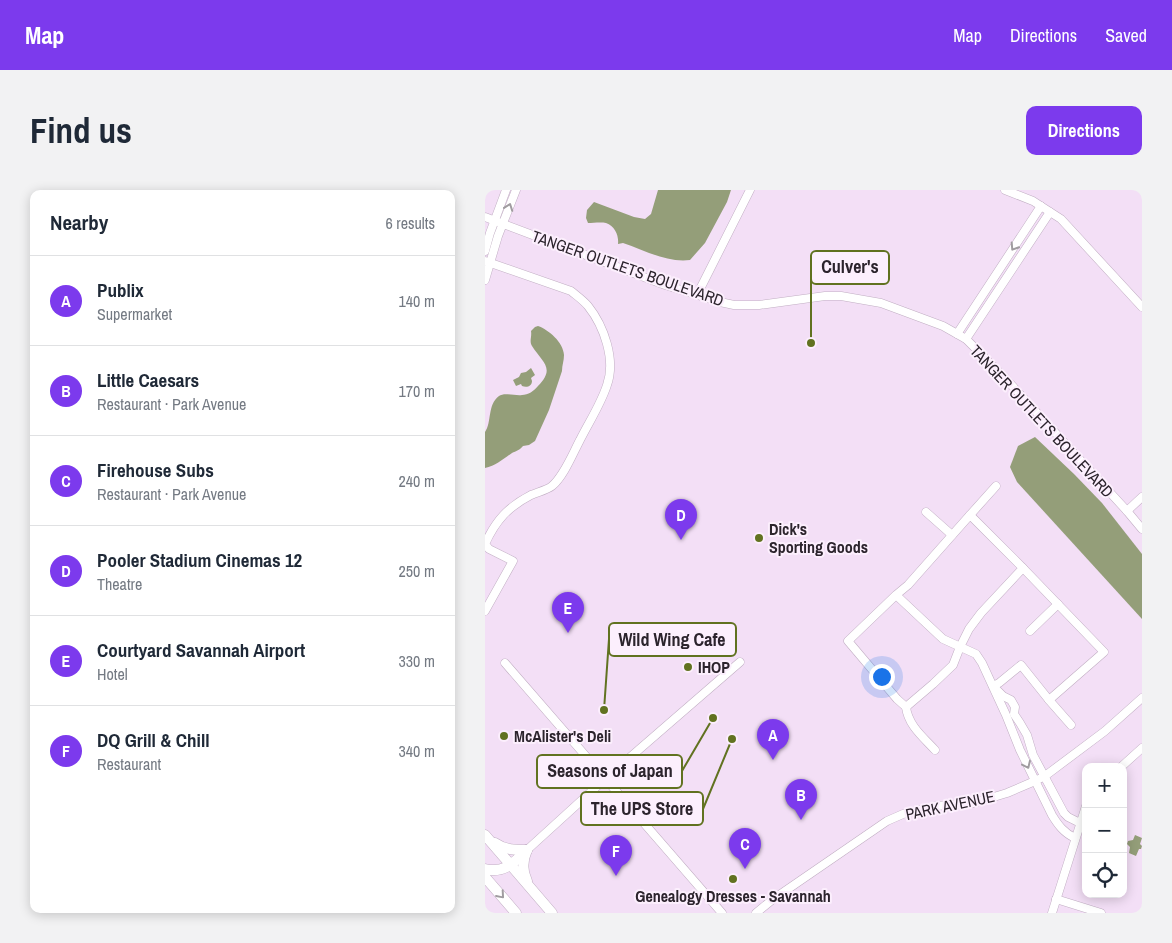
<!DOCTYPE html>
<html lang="en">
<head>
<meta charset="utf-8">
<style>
  :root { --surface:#fff; --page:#f2f2f3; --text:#1f2937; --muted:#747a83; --line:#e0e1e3; --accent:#7c3aed }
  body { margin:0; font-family:"Archivo Narrow",sans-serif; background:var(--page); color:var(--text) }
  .controls { position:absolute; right:15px; bottom:15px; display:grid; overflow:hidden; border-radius:10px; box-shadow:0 2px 12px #0003 }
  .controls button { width:45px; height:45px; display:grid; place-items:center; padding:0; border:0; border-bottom:1px solid var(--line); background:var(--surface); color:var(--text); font:25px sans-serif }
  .you { position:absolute; left:396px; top:486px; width:18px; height:18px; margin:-12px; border:4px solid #fff; border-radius:50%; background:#1a73e8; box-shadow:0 0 0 8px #1a73e833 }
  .badge { display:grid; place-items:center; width:32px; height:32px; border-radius:50%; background:var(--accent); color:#fff; font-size:16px; font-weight:700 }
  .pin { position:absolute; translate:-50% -41px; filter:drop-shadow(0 1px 2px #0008) }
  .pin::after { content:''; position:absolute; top:26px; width:18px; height:15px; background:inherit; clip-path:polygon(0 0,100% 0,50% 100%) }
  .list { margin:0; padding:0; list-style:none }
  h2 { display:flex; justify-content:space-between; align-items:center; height:65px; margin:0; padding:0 20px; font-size:21px }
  h2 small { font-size:16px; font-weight:400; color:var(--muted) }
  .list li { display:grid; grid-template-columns:32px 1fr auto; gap:15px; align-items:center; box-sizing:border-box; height:90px; padding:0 20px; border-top:1px solid var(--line) }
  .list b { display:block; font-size:19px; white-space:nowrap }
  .list p { margin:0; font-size:16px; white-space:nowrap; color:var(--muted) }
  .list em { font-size:16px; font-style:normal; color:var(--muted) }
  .icon { flex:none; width:28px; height:28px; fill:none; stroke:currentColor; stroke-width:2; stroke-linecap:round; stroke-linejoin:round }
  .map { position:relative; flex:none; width:657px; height:723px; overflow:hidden; border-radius:10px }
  header { display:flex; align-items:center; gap:30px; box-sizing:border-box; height:70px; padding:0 25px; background:var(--accent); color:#fff }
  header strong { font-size:24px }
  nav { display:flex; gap:28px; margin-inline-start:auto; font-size:18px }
  .intro { display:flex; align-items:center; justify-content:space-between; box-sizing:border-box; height:120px; padding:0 30px }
  h1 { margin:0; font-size:35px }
  .button { padding:12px 22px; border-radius:10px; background:var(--accent); color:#fff; font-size:18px; font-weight:700 }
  main { display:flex; gap:30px; padding:0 30px }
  aside { flex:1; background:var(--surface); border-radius:10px; box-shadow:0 2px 12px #0003 }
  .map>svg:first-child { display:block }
  .water { fill:#949e79 }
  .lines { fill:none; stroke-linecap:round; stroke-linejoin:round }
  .minor-casing { stroke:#c1aec3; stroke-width:9 }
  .major-casing { stroke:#c1aec3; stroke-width:11 }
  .minor { stroke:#fff; stroke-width:8 }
  .major { stroke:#fff; stroke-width:10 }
  .oneway { stroke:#a09ca0 }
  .poi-dot { fill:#617220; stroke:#fceffd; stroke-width:2 }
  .labels { text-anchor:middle; stroke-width:4; stroke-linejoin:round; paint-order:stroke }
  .street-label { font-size:16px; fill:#2c242d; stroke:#fceffd }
  .poi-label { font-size:16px; font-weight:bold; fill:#2c242d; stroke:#fceffd; text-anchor:start }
  .leader { fill:none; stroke:#617220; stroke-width:2 }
  .callout-dot { fill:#617220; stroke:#fceffd; stroke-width:2 }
  .callout { fill:#fceffd; stroke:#617220; stroke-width:2 }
  .callout-label { font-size:18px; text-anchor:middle; font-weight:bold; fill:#2c242d }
</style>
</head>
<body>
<header>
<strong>Map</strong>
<nav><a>Map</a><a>Directions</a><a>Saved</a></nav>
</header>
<div class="intro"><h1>Find us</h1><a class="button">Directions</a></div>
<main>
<aside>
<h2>Nearby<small>6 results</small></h2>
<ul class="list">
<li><span class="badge">A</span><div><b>Publix</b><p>Supermarket</p></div><em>140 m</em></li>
<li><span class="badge">B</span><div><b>Little Caesars</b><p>Restaurant · Park Avenue</p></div><em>170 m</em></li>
<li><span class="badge">C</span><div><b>Firehouse Subs</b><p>Restaurant · Park Avenue</p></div><em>240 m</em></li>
<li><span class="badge">D</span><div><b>Pooler Stadium Cinemas 12</b><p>Theatre</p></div><em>250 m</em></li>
<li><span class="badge">E</span><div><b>Courtyard Savannah Airport</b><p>Hotel</p></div><em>330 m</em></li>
<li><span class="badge">F</span><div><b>DQ Grill &amp; Chill</b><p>Restaurant</p></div><em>340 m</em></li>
</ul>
</aside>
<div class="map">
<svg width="657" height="723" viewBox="0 0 657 723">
  <rect width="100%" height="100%" fill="#f3dff6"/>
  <!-- water -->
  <g class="water">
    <path d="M173 0H246L242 12 220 53 205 70C182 73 159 60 138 53L133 54C134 46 130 36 121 33 116 32 108 33 103 33L101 28 102 20 109 12 149 27 160 29 166 24Z"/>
    <path d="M53 136C64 140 78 152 79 165 79 171 77 175 77 181L64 220 50 251 44 255 38 256C35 260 31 261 27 263 18 269 11 276 0 278V242C7 232 2 215 14 206 19 202 30 206 37 205 43 205 49 201 53 196 71 178 57 172 47 156 44 151 47 147 46 141L50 137Z"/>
    <path d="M46 178 50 185 46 188 47 191C47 196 42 198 37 196L36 194 31 196 28 190 34 187 36 183 41 182Z"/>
    <polygon points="550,247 589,284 617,313 657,364 657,429 532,292 525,277 533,256"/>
    <polygon points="650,645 657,648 655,654 657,656 656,659 654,659 651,666 644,663 645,657 642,654 643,651 648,650"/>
  </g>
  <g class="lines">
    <!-- minor casing -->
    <g class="minor-casing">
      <g id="minor">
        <polyline points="520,0 548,11 576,29 657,117"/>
        <polyline points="0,27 180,95 235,112 249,115 274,115 340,106 356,106 396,113 458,136 481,149 522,190 642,321 657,339"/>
        <polyline points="0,61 5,43 21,0"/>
        <path d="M0 71 86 101C92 106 98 110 103 116 119 136 131 170 122 195 116 214 104 232 95 250 88 263 79 286 67 296 62 300 53 302 46 305 23 317 11 330 0 354L4 359 28 371 0 421"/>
        <polyline points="0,90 13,46 31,0"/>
        <polyline points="212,105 265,0"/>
        <polyline points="472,144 556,16"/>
        <polyline points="481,149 565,22"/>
        <polyline points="642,321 657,307"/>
        <polyline points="441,322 467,345"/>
        <polyline points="485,325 511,296"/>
        <path d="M411 405 423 395 485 325 538 378 496 423 484 439 475 457 468 475 448 494 421 517 412 509 363 451 411 405 458 449 491 464 497 473 521 525 535 560 567 625C573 635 579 643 590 648"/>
        <polyline points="545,441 573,414"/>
        <polyline points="20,473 237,723"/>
        <polyline points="508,496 514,493 536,475 564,510 619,462 538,378"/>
        <polyline points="512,500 518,506 526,510 530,517 529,524 535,533 542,545 548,565 579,623 583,627 595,633"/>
        <polyline points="564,510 586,535"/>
        <path d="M421 517C423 535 438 547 450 560"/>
        <polyline points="636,577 657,558"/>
        <polyline points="42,660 120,589 255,472"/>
        <polyline points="571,709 616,723"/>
        <polyline points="271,723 287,710 402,631 418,624 451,616 489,613 522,603 550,591 560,586 620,541 657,508"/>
        <polyline points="567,723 601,616"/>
      </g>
    </g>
    <!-- major casing -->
    <g class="major-casing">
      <g id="major">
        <polyline points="0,645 67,723"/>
        <path d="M10 653C20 660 30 660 42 660"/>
        <path d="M42 660C37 671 37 681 42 691"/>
        <path d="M0 679C20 684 29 672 42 660"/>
        <polyline points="0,687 31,723"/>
      </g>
    </g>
    <!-- minor -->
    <use href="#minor" class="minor"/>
    <!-- major -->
    <use href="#major" class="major"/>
  </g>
  <!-- one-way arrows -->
  <defs><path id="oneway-chevron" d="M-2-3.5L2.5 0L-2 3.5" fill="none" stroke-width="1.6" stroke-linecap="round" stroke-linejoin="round" transform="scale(1.25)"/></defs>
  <g class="oneway">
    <use href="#oneway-chevron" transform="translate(24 17) rotate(-70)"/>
    <use href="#oneway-chevron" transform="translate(529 57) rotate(123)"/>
    <use href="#oneway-chevron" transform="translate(542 575) rotate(65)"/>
    <use href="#oneway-chevron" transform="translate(16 705) rotate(49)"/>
  </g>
  <!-- markers -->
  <g class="poi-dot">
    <circle cx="274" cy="348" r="5"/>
    <circle cx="203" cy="477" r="5"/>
    <circle cx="19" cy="546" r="5"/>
    <circle cx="248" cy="689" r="5"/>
  </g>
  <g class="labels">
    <!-- street labels -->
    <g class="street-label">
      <text transform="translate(143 78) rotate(19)" y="6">TANGER OUTLETS BOULEVARD</text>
      <text transform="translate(557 231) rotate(47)" y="6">TANGER OUTLETS BOULEVARD</text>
      <text transform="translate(465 615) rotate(-12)" y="6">PARK AVENUE</text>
    </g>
    <!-- poi labels -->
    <g class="poi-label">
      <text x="284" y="345">Dick's<tspan x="284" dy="18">Sporting Goods</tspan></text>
      <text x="213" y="483">IHOP</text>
      <text x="29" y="552">McAlister's Deli</text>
      <text x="248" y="712" text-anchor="middle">Genealogy Dresses - Savannah</text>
    </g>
  </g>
  <!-- callouts -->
  <path class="leader" d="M326 153L326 77M119 520L124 449M228 528L197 581M247 549L218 619"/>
  <g class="callout-dot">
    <circle cx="326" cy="153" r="5"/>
    <circle cx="119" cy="520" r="5"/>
    <circle cx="228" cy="528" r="5"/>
    <circle cx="247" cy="549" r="5"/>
  </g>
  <g class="callout">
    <rect x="326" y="61" width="78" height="33" rx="5"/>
    <rect x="124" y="433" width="127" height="33" rx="5"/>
    <rect x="52" y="565" width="145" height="33" rx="5"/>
    <rect x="96" y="602" width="122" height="33" rx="5"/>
  </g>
  <g class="callout-label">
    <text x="365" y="83">Culver's</text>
    <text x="187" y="456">Wild Wing Cafe</text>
    <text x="125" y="587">Seasons of Japan</text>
    <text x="157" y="625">The UPS Store</text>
  </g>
</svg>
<div class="controls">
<button>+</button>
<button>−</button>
<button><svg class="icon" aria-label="locate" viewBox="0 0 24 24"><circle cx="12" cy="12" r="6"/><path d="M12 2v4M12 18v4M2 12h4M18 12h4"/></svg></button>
</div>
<div class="you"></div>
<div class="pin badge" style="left:288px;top:570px">A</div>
<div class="pin badge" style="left:316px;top:630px">B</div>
<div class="pin badge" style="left:260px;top:679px">C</div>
<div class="pin badge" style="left:196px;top:350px">D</div>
<div class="pin badge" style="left:83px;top:443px">E</div>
<div class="pin badge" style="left:131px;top:686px">F</div>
</div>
</main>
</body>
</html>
